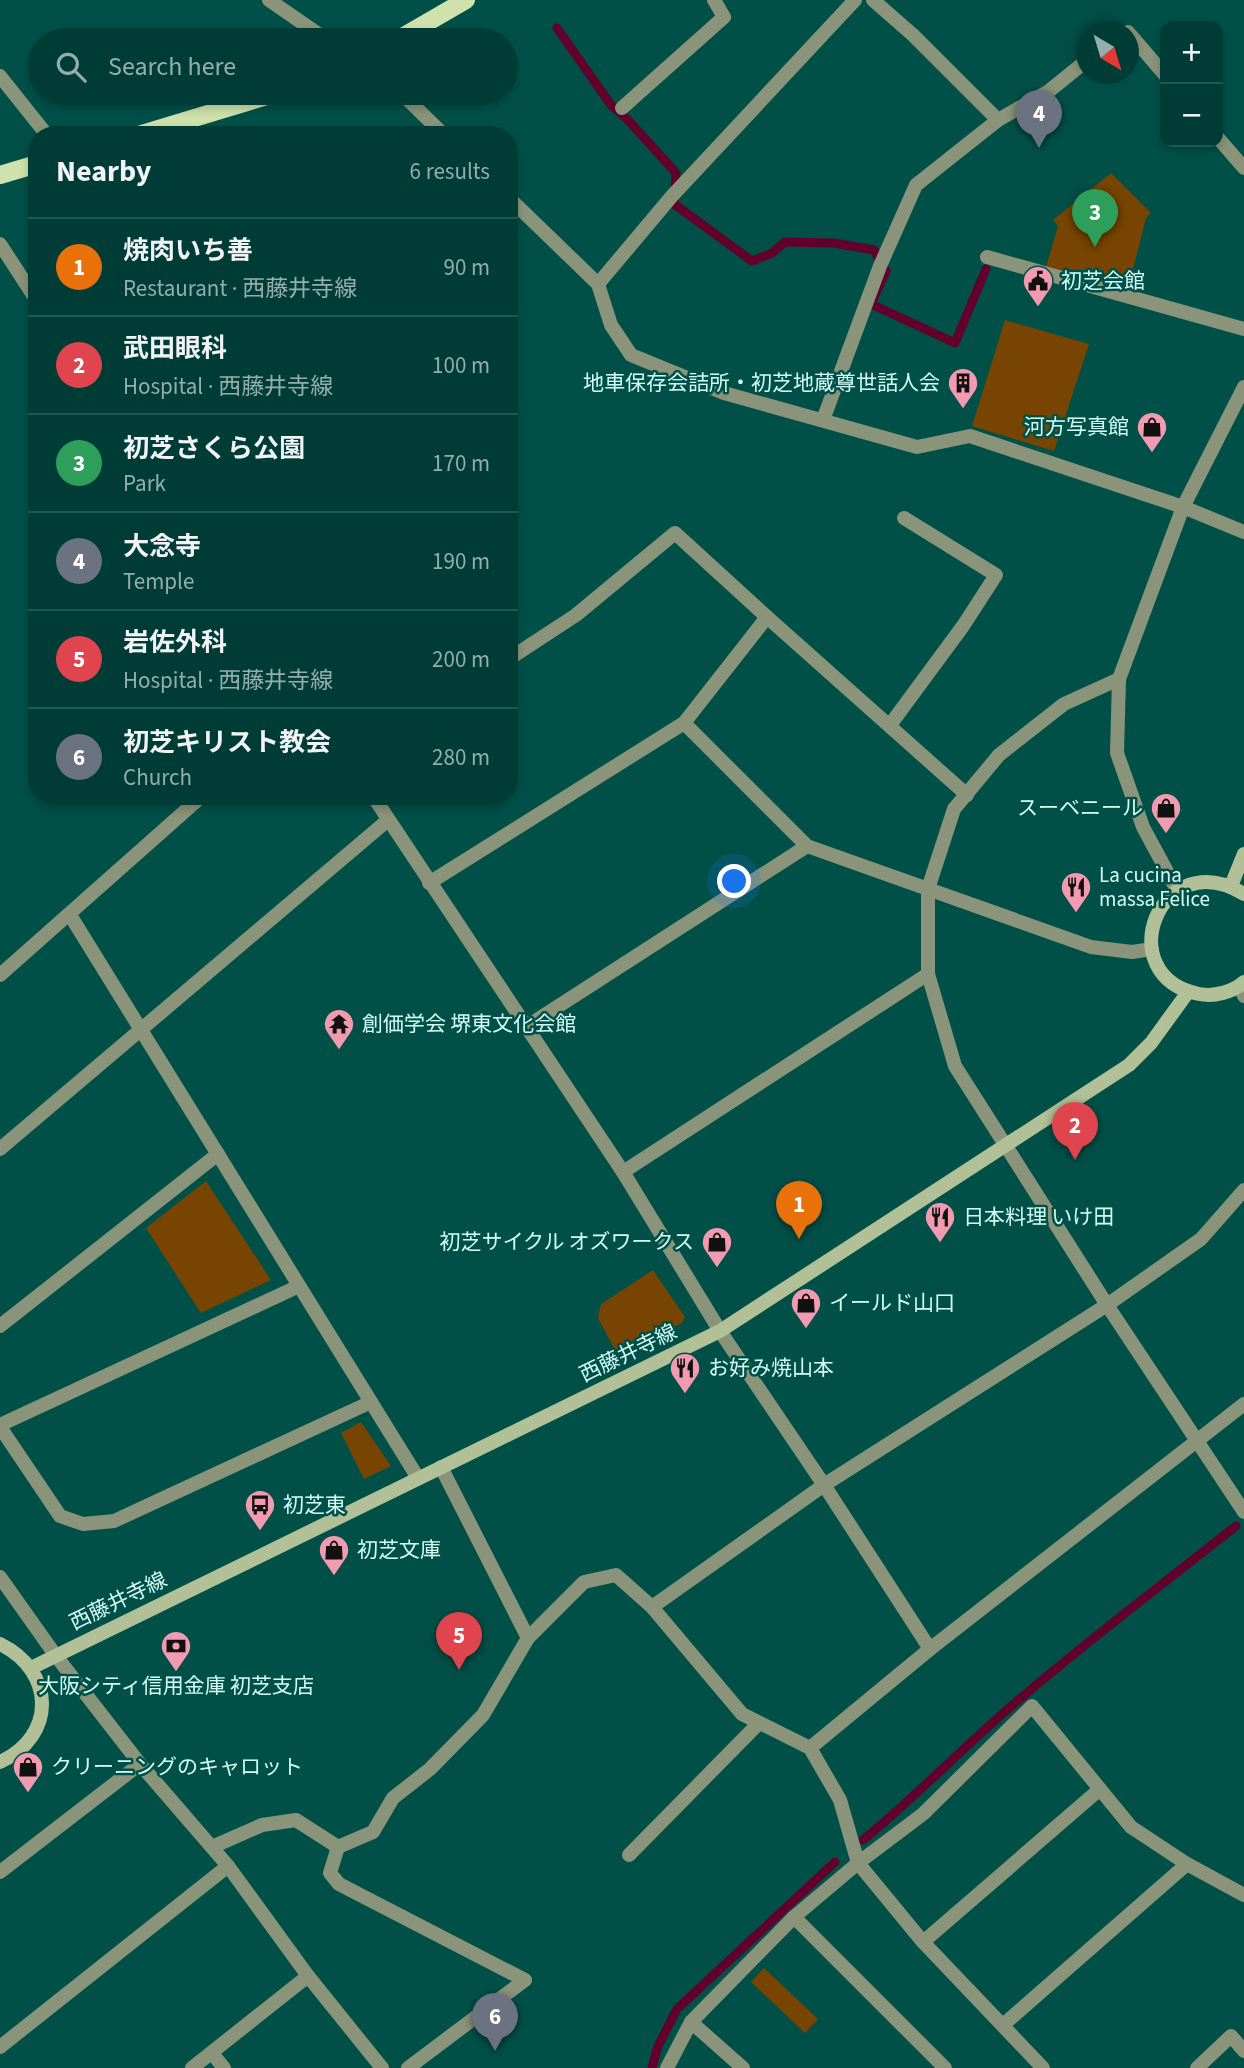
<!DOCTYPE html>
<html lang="en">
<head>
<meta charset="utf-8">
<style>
  :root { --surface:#003c36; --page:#0e4742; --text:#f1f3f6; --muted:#95adad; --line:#225651; --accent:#f29ab0 }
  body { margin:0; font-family:"Source Sans 3","Noto Sans JP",sans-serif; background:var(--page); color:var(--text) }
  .controls { position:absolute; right:21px; top:21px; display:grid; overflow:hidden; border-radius:14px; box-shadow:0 4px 10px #0003 }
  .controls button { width:63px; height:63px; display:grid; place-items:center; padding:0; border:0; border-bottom:2px solid var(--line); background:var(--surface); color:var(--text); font:35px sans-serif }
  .compass { position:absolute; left:1076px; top:21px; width:63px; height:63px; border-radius:50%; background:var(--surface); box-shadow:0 4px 10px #0003; rotate:142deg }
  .you { position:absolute; left:735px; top:882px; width:24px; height:24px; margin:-18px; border:5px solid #fff; border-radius:50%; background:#1a73e8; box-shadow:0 0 0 10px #1a73e833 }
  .badge { display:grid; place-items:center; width:46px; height:46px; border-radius:50%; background:var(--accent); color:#fff; font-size:23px; font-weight:700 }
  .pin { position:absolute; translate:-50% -58px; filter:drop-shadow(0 2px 4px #0008) }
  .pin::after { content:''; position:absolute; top:37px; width:24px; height:21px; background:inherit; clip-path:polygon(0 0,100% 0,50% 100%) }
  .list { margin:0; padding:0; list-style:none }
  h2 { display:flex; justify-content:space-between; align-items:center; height:91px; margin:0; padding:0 28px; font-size:30px }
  h2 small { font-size:23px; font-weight:400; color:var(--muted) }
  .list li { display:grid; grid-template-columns:46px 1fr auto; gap:21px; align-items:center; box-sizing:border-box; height:98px; padding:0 28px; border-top:2px solid var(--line) }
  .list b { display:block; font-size:26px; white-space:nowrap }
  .list p { margin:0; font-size:23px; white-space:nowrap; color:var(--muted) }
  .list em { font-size:23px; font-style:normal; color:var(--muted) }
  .icon { flex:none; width:38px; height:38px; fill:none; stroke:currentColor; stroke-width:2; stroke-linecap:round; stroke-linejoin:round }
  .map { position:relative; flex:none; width:1244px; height:2068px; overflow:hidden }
  .search { position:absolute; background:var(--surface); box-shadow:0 4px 10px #0003; left:28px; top:28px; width:490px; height:77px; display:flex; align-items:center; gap:18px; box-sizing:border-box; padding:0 24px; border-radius:38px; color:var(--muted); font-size:26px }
  .panel { position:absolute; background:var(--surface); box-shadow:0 4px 10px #0003; left:28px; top:126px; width:490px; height:679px; border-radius:28px }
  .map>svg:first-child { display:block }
  .green { fill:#784401 }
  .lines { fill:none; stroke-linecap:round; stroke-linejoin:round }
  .stream { stroke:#61012b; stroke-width:9 }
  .street { stroke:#8a947a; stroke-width:14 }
  .secondary { stroke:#b1c097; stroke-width:14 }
  .primary { stroke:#cfe2ad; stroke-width:18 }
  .labels { text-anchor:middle; stroke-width:5; stroke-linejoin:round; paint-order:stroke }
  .poi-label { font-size:21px; fill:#d3fcf5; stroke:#005048; text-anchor:start }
  .street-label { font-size:21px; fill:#d3fcf5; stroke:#005048 }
</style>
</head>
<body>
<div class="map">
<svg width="1244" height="2068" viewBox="0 0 1244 2068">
  <rect width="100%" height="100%" fill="#005048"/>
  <!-- green -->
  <g class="green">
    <polygon points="1111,173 1151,213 1146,218 1128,289 1046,267 1058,226 1053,220"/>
    <polygon points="1005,320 1089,344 1054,451 972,426"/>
    <polygon points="206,1181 271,1280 201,1313 146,1228"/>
    <polygon points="653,1270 685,1317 682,1323 617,1354 598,1318 601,1304"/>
    <polygon points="361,1422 391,1466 364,1479 341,1433"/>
    <polygon points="764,1968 818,2019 805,2033 751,1982"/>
  </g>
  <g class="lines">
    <!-- stream -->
    <g class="stream">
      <polyline points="557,28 611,105 628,120 676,173 674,204 752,261 772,253 785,242 834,243 874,250 886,271 871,304 955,343 986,269"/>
      <path d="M863 1840C918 1795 967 1743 1022 1697 1091 1638 1164 1583 1236 1526"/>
      <polyline points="652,2068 658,2046 677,2009 835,1862"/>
    </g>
    <!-- street -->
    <g class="street">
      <polyline points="269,0 327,40"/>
      <polyline points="873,0 913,35 998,120"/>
      <polyline points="1128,32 1165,75"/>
      <polyline points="0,76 47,135"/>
      <polyline points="401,93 444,135"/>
      <polyline points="622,108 724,17 714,0"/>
      <polyline points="1218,138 1244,168"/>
      <polyline points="509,198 598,284 611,325 631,355 724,393 917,447 970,436 1183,507 1244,532"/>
      <polyline points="0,244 37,301"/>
      <polyline points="987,257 1244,329"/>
      <polyline points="598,284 672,196 855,0"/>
      <polyline points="823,420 880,266 916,185 998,120 1049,91 1086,61"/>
      <polyline points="509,659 576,615 675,533 767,617"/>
      <polyline points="1119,679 1064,704 999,755 954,809 928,889 928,974 955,1066 1107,1305 1244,1512"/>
      <polyline points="684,723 807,846 1091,947 1132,952 1152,949"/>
      <polyline points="890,725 963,626 996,575 904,518"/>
      <polyline points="373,796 623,1172 720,1331 824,1485 930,1649"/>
      <polyline points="429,883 684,723 767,617 967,795"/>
      <polyline points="1177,890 1143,827 1117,753 1119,679 1183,507 1244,387"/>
      <polyline points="70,915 418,1478"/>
      <polyline points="0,975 202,796"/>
      <polyline points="1240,986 1244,996"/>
      <polyline points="526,1027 807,846"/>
      <polyline points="0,1149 388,820"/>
      <polyline points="623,1172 928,974"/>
      <polyline points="0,1326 218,1154"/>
      <polyline points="0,1425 299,1286"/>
      <polyline points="0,1427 60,1516 83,1524 114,1521 371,1402"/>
      <polyline points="0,1577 56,1656 140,1764 228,1866 308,1976 382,2068"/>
      <polyline points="652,1607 824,1485 1107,1305 1201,1239 1244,1190"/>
      <polyline points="528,1638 584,1582 616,1575 652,1607 742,1714 810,1748 840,1800 858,1863 923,1942 1043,2068"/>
      <polyline points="810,1748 930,1649 1244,1404"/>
      <polyline points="212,1847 262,1825 296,1820 338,1847 373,1832 393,1798 430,1769 483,1715 528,1638 441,1467"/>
      <polyline points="338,1847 330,1873 339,1884 525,1980 408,2068"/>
      <polyline points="629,1855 759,1723"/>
      <polyline points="0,1872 140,1764"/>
      <polyline points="794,1917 945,2068"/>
      <polyline points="923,1942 1100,1789"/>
      <polyline points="691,2022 743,2068"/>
      <polyline points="1003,2025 1187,1864"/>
      <polyline points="0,2047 228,1866"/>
      <polyline points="212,2053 224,2068"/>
      <polyline points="192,2068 308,1976"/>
      <polyline points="667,2068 691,2022 794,1917 858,1863 923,1814 1032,1706 1131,1827 1187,1864 1244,1895"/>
      <polyline points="1197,2068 1231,2036 1244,2051"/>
    </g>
    <!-- secondary -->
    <g class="secondary">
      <polyline points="1231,886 1244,854"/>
      <path d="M1244 894C1159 842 1109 976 1199 994 1214 997 1233 992 1244 982"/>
      <path d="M0 1644C55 1671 57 1736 0 1762"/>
      <polyline points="31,1668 720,1331 1129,1065 1151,1043 1188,992"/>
    </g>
    <!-- primary -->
    <g class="primary">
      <polyline points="397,40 466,0"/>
      <polyline points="138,135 277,93"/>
      <polyline points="0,175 37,164"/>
    </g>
  </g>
  <!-- icons -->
  <defs>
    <g id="civic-pin" transform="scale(1.575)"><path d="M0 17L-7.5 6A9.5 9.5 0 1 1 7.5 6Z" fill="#f29ab0" stroke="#005048"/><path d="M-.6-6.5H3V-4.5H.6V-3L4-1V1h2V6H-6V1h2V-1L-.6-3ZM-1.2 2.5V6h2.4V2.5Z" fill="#111"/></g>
    <g id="building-pin" transform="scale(1.575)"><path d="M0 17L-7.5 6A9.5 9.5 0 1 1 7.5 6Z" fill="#f29ab0" stroke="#005048"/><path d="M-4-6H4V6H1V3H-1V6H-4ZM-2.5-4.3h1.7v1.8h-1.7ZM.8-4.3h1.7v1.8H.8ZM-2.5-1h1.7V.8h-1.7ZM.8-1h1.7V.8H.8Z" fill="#111"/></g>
    <g id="shop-pin" transform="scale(1.575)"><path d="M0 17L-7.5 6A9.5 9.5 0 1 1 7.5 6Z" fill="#f29ab0" stroke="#005048"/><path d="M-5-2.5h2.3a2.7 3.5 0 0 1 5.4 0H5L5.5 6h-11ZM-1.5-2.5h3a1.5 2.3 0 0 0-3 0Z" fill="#111"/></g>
    <g id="restaurant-pin" transform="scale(1.575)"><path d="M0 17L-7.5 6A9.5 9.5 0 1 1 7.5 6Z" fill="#f29ab0" stroke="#005048"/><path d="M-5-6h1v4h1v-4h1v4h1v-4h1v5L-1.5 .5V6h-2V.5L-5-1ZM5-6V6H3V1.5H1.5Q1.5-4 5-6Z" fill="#111"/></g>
    <g id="temple-pin" transform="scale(1.575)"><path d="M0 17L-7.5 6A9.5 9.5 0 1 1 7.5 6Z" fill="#f29ab0" stroke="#005048"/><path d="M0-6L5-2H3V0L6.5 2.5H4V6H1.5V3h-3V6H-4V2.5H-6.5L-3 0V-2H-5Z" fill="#111"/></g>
    <g id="bus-pin" transform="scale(1.575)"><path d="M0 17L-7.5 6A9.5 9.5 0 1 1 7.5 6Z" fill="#f29ab0" stroke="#005048"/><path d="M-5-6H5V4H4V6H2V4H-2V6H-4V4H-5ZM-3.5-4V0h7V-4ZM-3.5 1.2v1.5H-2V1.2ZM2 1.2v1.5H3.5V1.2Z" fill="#111"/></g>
    <g id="bank-pin" transform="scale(1.575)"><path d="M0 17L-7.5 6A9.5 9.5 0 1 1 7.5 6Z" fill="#f29ab0" stroke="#005048"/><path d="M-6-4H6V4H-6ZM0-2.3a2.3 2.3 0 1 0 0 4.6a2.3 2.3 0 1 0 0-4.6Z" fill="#111"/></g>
  </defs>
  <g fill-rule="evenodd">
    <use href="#civic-pin" x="1038" y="281"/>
    <use href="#building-pin" x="963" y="383"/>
    <use href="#shop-pin" x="1152" y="427"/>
    <use href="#shop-pin" x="1166" y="808"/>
    <use href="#restaurant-pin" x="1076" y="887"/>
    <use href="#temple-pin" x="339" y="1024"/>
    <use href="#restaurant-pin" x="940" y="1217"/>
    <use href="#shop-pin" x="717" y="1242"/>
    <use href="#shop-pin" x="806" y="1303"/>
    <use href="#restaurant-pin" x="685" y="1368"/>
    <use href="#bus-pin" x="260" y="1505"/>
    <use href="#shop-pin" x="334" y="1550"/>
    <use href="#bank-pin" x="176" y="1646"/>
    <use href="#shop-pin" x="28" y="1767"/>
  </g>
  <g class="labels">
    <!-- poi labels -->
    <g class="poi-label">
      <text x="1061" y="288">初芝会館</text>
      <text x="940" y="390" text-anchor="end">地車保存会詰所・初芝地蔵尊世話人会</text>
      <text x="1129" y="434" text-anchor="end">河方写真館</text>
      <text x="1143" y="815" text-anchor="end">スーベニール</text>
      <text x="1099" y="882">La cucina<tspan x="1099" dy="24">massa Felice</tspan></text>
      <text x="362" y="1031">創価学会 堺東文化会館</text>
      <text x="963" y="1224">日本料理 いけ田</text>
      <text x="694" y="1249" text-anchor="end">初芝サイクル オズワークス</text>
      <text x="829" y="1310">イールド山口</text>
      <text x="708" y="1375">お好み焼山本</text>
      <text x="283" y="1512">初芝東</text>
      <text x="357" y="1557">初芝文庫</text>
      <text x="176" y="1693" text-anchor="middle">大阪シティ信用金庫 初芝支店</text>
      <text x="51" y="1774">クリーニングのキャロット</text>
    </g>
    <!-- street labels -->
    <g class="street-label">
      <text transform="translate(628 1353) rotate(-26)" y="7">西藤井寺線</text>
      <text transform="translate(118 1601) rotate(-26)" y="7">西藤井寺線</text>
    </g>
  </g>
</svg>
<div class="controls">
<button>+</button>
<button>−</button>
</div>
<svg class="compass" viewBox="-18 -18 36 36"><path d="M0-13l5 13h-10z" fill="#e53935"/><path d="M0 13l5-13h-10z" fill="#95adad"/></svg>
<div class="you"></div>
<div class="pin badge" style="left:799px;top:1239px;background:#e8710a">1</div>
<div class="pin badge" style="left:1075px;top:1160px;background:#e0444e">2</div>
<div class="pin badge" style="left:1095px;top:247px;background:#2e9e5b">3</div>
<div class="pin badge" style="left:1039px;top:148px;background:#6b7280">4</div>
<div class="pin badge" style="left:459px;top:1670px;background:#e0444e">5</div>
<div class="pin badge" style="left:495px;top:2051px;background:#6b7280">6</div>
<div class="search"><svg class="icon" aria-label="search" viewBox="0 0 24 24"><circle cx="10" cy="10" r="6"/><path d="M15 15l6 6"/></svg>Search here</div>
<section class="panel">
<h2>Nearby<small>6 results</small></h2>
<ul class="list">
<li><span class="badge" style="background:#e8710a">1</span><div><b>焼肉いち善</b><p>Restaurant · 西藤井寺線</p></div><em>90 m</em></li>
<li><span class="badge" style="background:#e0444e">2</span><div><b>武田眼科</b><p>Hospital · 西藤井寺線</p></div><em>100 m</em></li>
<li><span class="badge" style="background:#2e9e5b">3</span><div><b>初芝さくら公園</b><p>Park</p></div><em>170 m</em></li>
<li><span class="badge" style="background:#6b7280">4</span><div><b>大念寺</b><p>Temple</p></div><em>190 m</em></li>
<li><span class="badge" style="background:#e0444e">5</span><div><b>岩佐外科</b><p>Hospital · 西藤井寺線</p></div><em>200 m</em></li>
<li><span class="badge" style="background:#6b7280">6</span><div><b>初芝キリスト教会</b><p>Church</p></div><em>280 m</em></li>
</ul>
</section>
</div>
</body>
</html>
